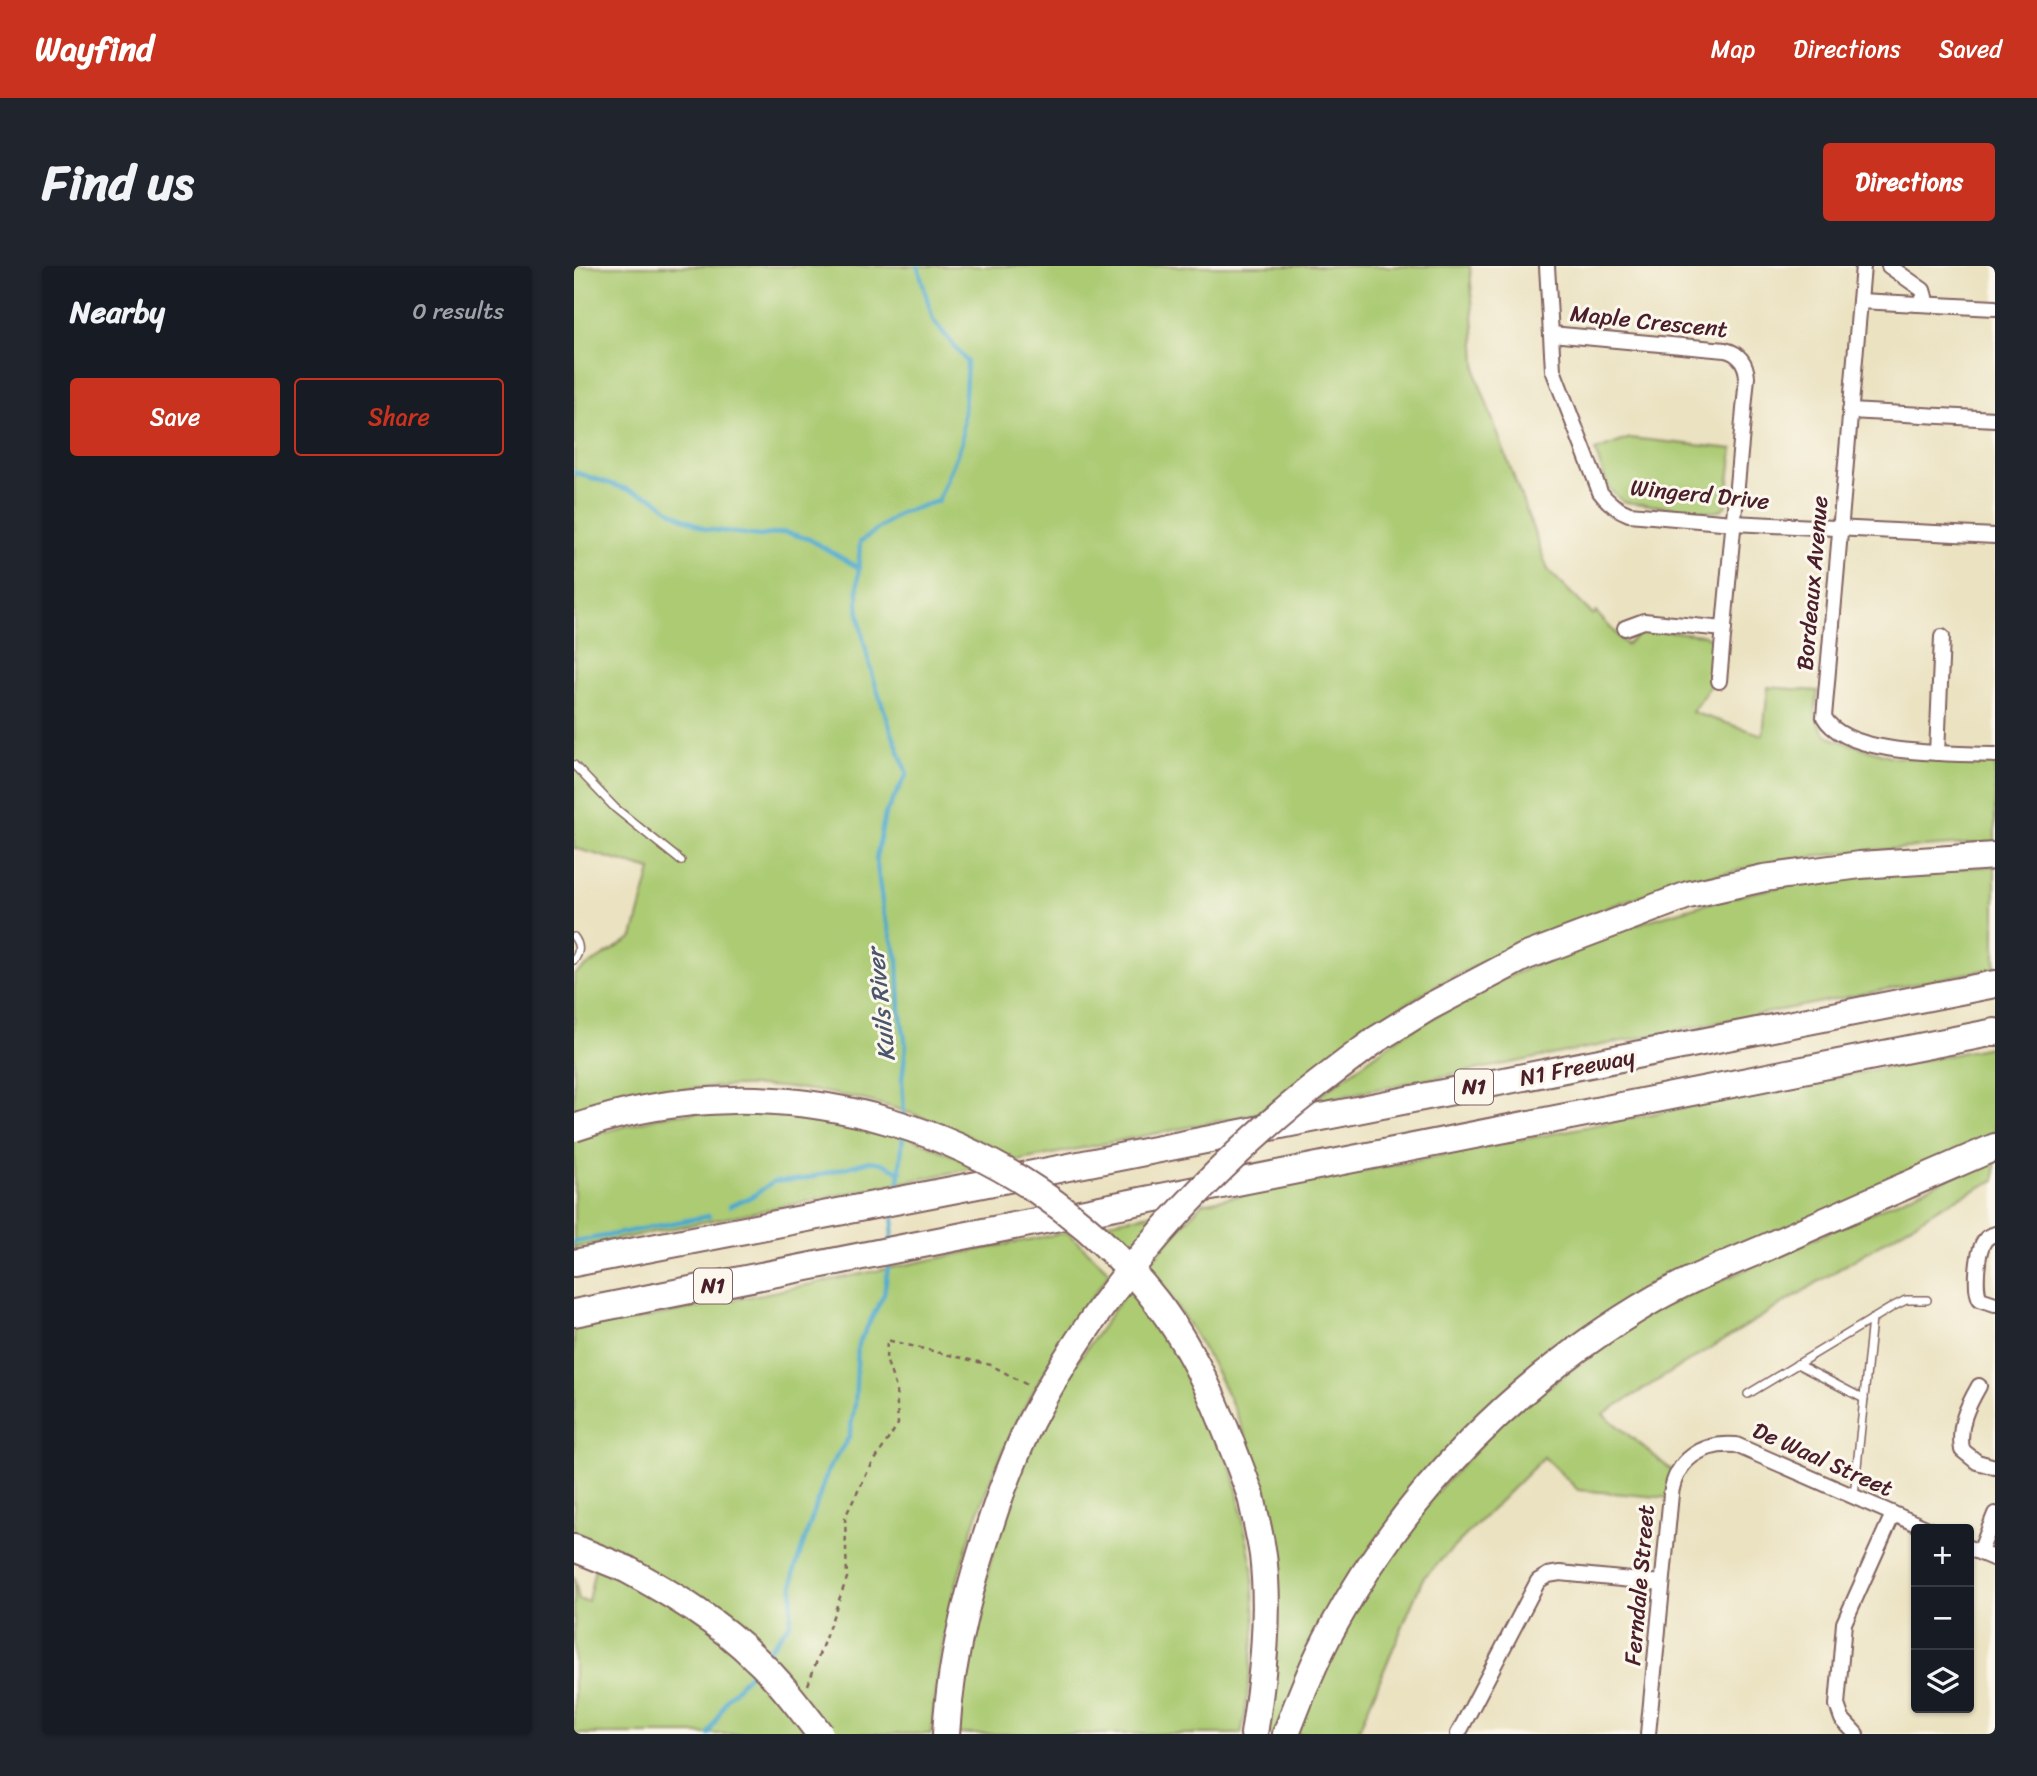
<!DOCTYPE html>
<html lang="en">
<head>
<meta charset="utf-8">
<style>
  :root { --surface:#171b24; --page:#20242c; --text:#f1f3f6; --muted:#9ea1a6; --line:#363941; --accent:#c8321e }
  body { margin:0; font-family:Sriracha,sans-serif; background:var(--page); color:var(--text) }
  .controls { position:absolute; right:21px; bottom:21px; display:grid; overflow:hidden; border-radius:7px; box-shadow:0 2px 5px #0004 }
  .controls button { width:63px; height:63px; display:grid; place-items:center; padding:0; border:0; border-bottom:2px solid var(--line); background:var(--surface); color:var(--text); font:35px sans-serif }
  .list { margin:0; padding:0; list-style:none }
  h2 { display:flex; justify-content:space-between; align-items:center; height:91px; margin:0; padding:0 28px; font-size:30px }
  h2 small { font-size:23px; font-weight:400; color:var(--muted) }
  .actions { display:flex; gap:14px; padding:21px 28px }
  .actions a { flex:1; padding:16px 0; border:2px solid var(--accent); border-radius:7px; text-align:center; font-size:24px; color:var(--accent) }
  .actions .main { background:var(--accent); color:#fff }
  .icon { flex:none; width:38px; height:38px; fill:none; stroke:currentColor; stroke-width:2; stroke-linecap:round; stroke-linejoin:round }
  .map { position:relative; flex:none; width:1421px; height:1468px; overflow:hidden; border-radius:7px }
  header { display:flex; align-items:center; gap:42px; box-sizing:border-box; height:98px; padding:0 35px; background:var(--accent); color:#fff }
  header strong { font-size:33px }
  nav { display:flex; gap:38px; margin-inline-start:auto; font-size:24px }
  .intro { display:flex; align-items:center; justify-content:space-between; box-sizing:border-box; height:168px; padding:0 42px }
  h1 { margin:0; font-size:49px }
  .button { padding:18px 32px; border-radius:7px; background:var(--accent); color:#fff; font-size:24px; font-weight:700 }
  main { display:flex; gap:42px; padding:0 42px }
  aside { flex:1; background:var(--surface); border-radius:7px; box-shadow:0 2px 5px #0004 }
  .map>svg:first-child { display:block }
  .green { fill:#accb73; stroke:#7b754f; stroke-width:2 }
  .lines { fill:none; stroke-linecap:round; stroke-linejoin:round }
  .stream { stroke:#4ba9ca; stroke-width:4.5 }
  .service-casing { stroke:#826360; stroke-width:10 }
  .minor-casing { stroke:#826360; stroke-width:18 }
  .motorway-casing { stroke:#826360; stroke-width:30 }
  .path { stroke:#826360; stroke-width:2.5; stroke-dasharray:5 5; stroke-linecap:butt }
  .service { stroke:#fff; stroke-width:7 }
  .minor { stroke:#fff; stroke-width:14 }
  .motorway { stroke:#fff; stroke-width:26 }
  .motorway-bridge-casing { stroke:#826360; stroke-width:30; stroke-linecap:butt }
  .motorway-bridge { stroke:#fff; stroke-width:26 }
  .labels { text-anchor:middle; stroke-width:6; stroke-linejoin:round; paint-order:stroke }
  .shield { fill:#fbf7ec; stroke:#7f6065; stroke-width:2 }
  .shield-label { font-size:21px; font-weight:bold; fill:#4a1f2b }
  .street-label { font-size:23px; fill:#4a1f2b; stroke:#fbf7ec }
  .water-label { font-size:24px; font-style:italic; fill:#4a566b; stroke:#fbf7ec }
</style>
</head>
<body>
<header>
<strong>Wayfind</strong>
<nav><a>Map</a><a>Directions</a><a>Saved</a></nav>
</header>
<div class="intro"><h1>Find us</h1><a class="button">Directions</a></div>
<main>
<aside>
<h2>Nearby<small>0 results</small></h2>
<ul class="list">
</ul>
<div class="actions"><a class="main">Save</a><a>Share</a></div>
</aside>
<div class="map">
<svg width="1421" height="1468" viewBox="0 0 1421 1468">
  <rect width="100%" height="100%" fill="#fbf7ec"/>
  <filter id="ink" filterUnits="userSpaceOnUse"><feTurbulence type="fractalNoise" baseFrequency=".0143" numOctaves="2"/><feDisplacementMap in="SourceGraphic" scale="14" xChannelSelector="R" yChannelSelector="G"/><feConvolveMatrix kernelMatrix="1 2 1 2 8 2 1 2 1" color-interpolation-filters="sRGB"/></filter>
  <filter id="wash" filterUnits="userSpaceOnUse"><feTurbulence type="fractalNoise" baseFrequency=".00686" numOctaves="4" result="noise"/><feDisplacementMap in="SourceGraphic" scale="28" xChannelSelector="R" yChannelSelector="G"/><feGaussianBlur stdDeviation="1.57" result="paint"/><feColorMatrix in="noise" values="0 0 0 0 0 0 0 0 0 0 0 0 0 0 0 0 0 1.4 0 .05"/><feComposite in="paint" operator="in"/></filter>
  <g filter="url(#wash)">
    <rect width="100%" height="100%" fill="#ebe2c1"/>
    <!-- green -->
    <g class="green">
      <path d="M0 0H896L903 111 974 304 1019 349 1022 346 1052 379 1071 363 1130 369 1137 373 1140 380 1137 419 1118 446 1189 469 1194 421 1244 425 1241 446 1244 456 1250 466 1260 473 1319 491 1421 496V576L1275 586 1202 596 1138 610 1051 635 956 673 866 718 813 749 767 782 685 847 443 895C301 815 155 798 0 848V708L59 671 77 604 0 582Z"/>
      <polygon points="1056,172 1159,183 1152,239 1147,244 1140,246 1049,236 1034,221 1021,185"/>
      <polygon points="1421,600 1421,702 737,836 828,769 931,712 1052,661 1145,634 1206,621 1285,609"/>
      <path d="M1421 780V872L1093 1019 883 1177 704 1468H690C692 1426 693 1383 695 1341 696 1320 699 1298 697 1277 691 1183 631 1071 572 1001L628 937Z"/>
      <polygon points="170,843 215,845 331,869 406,901 0,982 0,874 94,849"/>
      <polygon points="1421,891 1421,914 1368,940 1029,1148 1101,1207 1095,1232 1004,1224 970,1191 849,1312 783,1468 722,1468 747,1405 792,1323 856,1233 930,1153 1075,1047"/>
      <polygon points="586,946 555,982 529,957"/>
      <path d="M493 966 536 1006C429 1152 374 1286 357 1468H270L269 1466 264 1468H0V1311L5 1334 14 1335 21 1302 0 1274V1060L55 1049 56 1055Z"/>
      <polygon points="556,1021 611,1096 660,1209 678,1299 681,1359 671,1449 667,1468 380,1468 384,1423 434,1227 487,1119"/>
    </g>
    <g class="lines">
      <!-- stream -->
      <g class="stream">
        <polyline points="0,206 80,232 98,246 131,263 186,270 211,266 235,273 285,302"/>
        <path d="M330 849 328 814 332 780 326 744 324 694 309 643 302 592 311 548 333 508C315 456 292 403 285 347 282 324 285 299 286 276L326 247 364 235 388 176 393 96 359 54 344 0"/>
        <polyline points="324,926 329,869"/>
        <polyline points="156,940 177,931 199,916 230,913 296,895 308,897 327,906"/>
        <polyline points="317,975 321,945"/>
        <polyline points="0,976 135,950"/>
        <polyline points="191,1388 216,1357 220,1306 254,1204 275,1171 281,1138 284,1079 310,1028 315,994"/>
        <polyline points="135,1468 153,1433 179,1403"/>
      </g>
    </g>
  </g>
  <g filter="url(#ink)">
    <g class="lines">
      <!-- service casing -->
      <g class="service-casing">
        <g id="service">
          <polyline points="0,499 41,542 107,595"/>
          <path d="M0 671C6 679 6 686 0 694"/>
          <polyline points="1223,1098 1290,1133"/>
          <polyline points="1174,1128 1320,1040 1332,1034 1353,1034"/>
          <polyline points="1280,1230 1298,1053"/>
        </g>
      </g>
      <!-- minor casing -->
      <g class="minor-casing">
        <g id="minor">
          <path d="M973 0 979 104 1026 226C1034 237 1042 243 1055 248L1159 257 1421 270"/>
          <path d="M1289 0 1250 451C1272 491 1379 487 1421 489"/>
          <polyline points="1315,0 1349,24 1351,31 1343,38"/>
          <polyline points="1286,35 1421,42"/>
          <path d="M977 68 1151 84C1165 87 1172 97 1173 111L1145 415"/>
          <polyline points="1276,145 1421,153"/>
          <polyline points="1051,362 1070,355 1150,363"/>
          <polyline points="1363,487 1368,371"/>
          <path d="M1421 968C1416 970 1414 970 1411 974 1403 984 1400 1023 1406 1033L1421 1038"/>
          <path d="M1405 1120C1393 1141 1384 1159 1388 1184L1403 1196 1421 1201"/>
          <polyline points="1395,1282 1421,1293"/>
          <polyline points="1406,1286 1421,1248"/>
          <polyline points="884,1468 964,1315 974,1309 986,1307 1088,1317"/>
          <path d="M1074 1468 1097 1228C1102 1194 1128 1176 1162 1179L1354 1263"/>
          <polyline points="1282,1468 1268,1453 1263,1439 1270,1357 1319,1248"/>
        </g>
      </g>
      <!-- motorway casing -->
      <g class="motorway-casing">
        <g id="motorway">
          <polyline points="803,773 855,741 950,691 1114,629 1190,612 1286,599 1421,590"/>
          <polyline points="0,997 378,924 1421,718"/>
          <polyline points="0,1047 1421,766"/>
          <path d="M677 1230C681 1250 686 1269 689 1289 696 1349 689 1409 680 1468"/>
          <polyline points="0,1282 52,1303"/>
          <path d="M372 1468C377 1384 400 1303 428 1224"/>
          <path d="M712 1468C726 1432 740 1395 759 1361 833 1224 947 1110 1082 1032 1117 1012 1156 997 1193 981 1268 947 1345 914 1421 881"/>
        </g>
      </g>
      <!-- path -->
      <polyline class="path" points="234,1419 273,1312 271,1251 294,1205 324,1158 322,1122 312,1093 313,1074 417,1099 455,1120"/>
      <!-- service -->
      <use href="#service" class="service"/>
      <!-- minor -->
      <use href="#minor" class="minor"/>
      <!-- motorway -->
      <use href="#motorway" class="motorway"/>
      <!-- motorway-bridge casing -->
      <g class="motorway-bridge-casing">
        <g id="motorway-bridge">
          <path d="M0 862C208 789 447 862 582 1035 627 1093 652 1163 677 1230"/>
          <path d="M428 1224C438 1200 447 1174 459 1151 515 1045 595 949 683 869 721 834 762 804 803 773"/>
          <path d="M52 1303C98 1328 145 1356 182 1393 206 1415 226 1442 246 1468"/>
        </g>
      </g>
      <!-- motorway-bridge -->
      <use href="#motorway-bridge" class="motorway-bridge"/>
    </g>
  </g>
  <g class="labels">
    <!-- shield labels -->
    <g class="shield">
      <rect x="881" y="803.5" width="38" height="35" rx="5"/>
      <rect x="120" y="1002.5" width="38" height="35" rx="5"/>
    </g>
    <g class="shield-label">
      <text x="900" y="828">N1</text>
      <text x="139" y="1027">N1</text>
    </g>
    <!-- street labels -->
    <g class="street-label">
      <text transform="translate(1075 55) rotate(6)" y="8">Maple Crescent</text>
      <text transform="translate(1126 228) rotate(6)" y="8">Wingerd Drive</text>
      <text transform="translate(1238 317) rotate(-85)" y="8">Bordeaux Avenue</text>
      <text transform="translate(1003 801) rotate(-11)" y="8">N1 Freeway</text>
      <text transform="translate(1249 1193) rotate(24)" y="8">De Waal Street</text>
      <text transform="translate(1065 1319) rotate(-85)" y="8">Ferndale Street</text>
    </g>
    <!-- water labels -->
    <g class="water-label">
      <text transform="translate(307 739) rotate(-96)" y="8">Kuils River</text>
    </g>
  </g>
</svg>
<div class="controls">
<button>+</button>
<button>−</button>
<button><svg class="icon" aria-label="layers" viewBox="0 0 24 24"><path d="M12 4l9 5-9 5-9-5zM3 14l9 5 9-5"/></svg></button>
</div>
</div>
</main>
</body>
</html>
